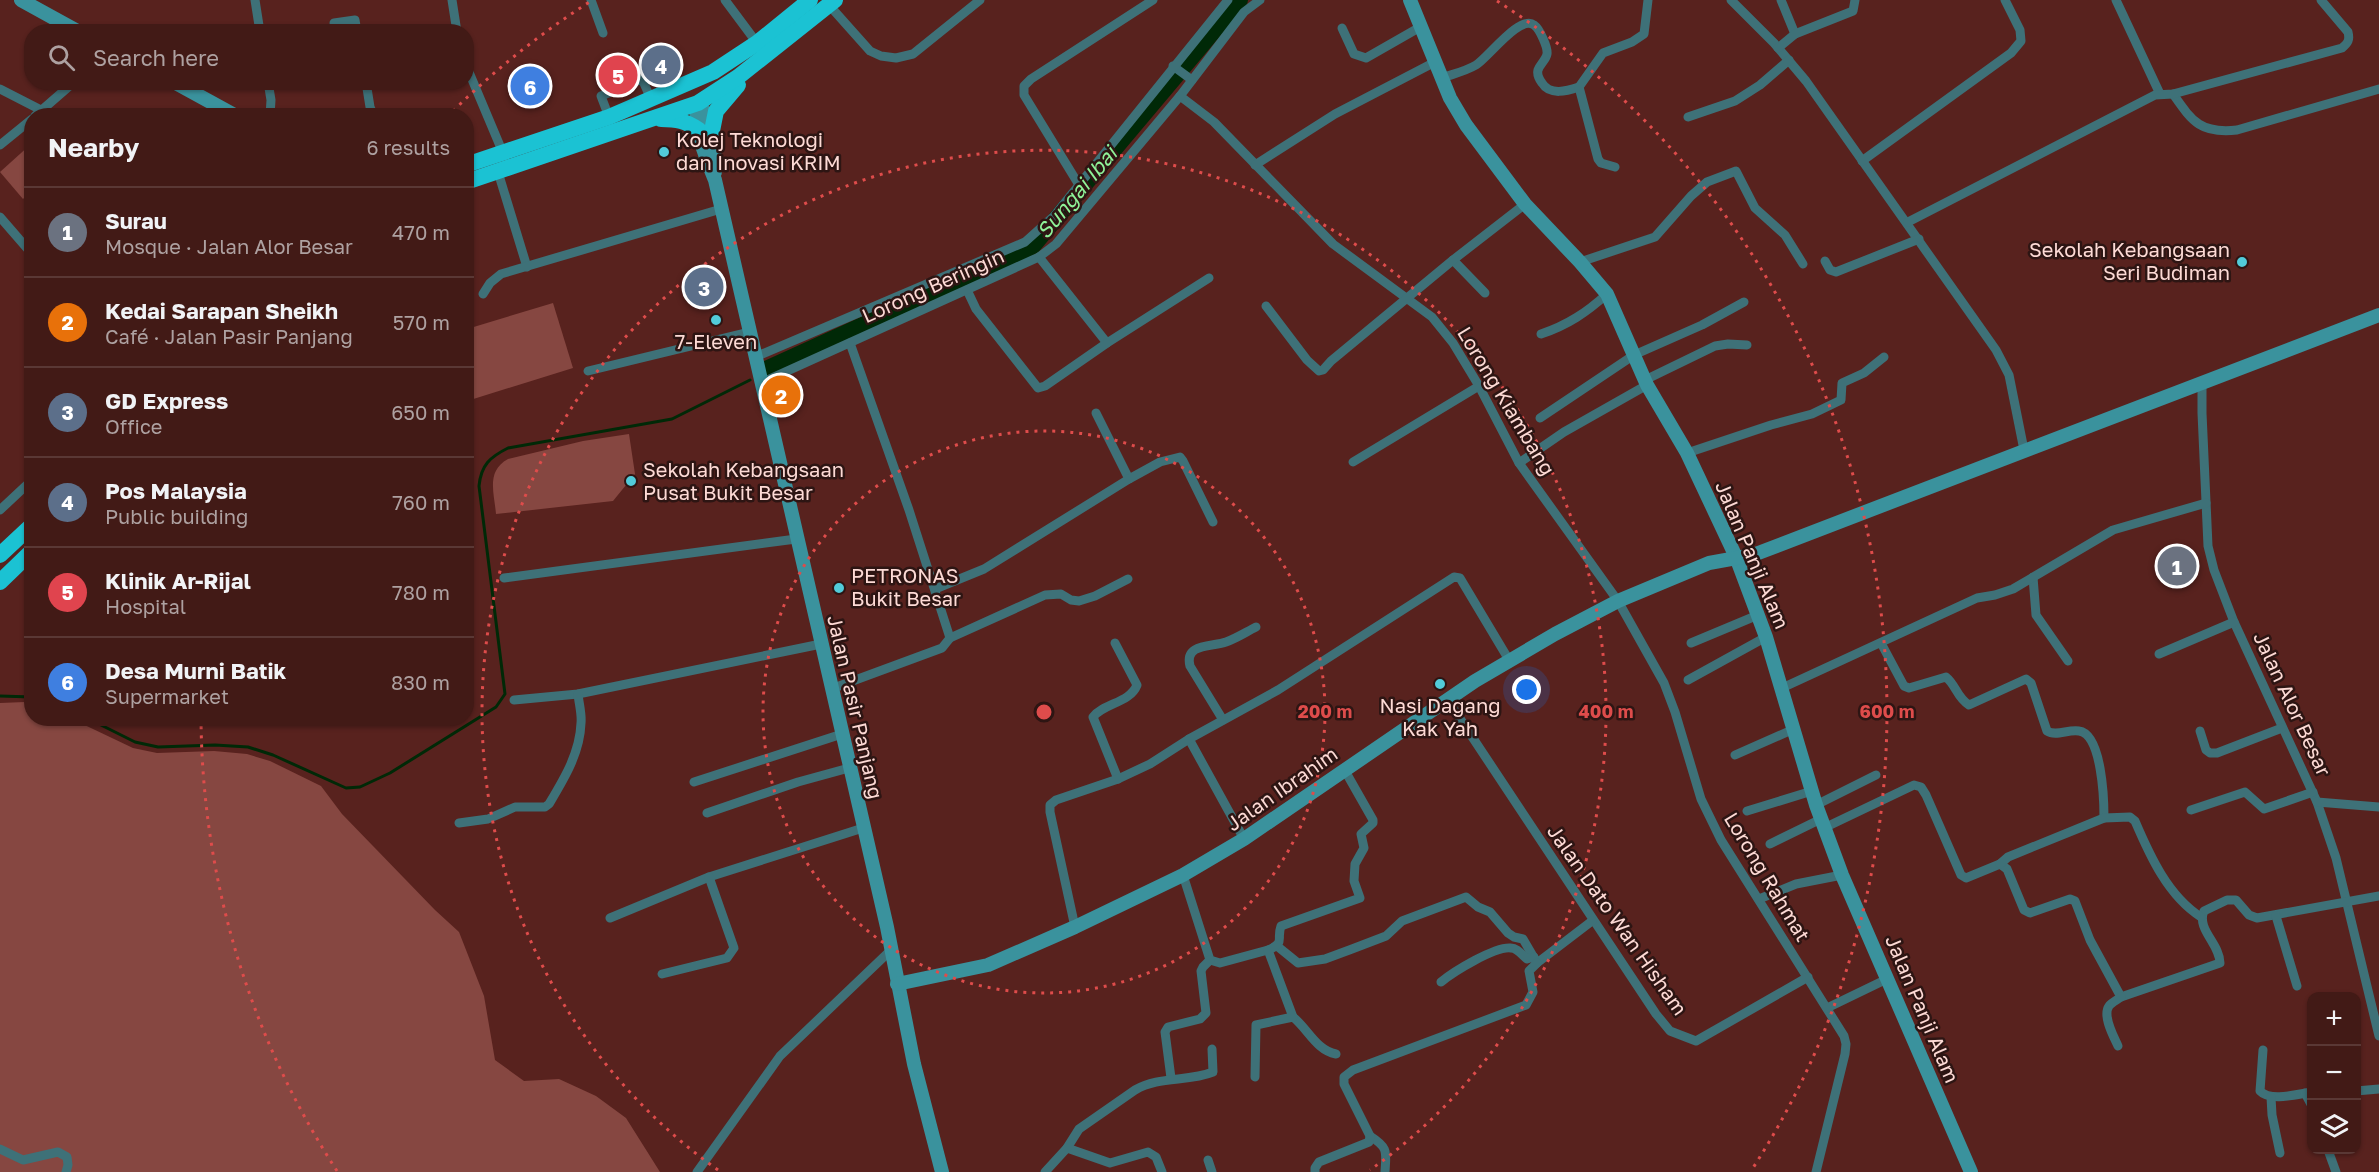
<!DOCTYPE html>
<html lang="en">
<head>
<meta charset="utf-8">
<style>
  :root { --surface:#421a16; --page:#49231f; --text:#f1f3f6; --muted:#aea1a1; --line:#5a3835; --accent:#8bbbb9 }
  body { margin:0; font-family:"Golos Text",sans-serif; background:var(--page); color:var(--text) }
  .controls { position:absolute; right:18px; bottom:18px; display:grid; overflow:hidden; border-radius:12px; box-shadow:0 2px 4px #0004 }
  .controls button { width:54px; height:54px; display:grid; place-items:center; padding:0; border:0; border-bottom:2px solid var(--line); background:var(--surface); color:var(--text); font:30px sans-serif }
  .you { position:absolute; left:1527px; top:690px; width:21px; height:21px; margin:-15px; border:4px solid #fff; border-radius:50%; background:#1a73e8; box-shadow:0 0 0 9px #1a73e833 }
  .badge { display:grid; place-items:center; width:39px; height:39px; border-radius:50%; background:var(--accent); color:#fff; font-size:20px; font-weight:700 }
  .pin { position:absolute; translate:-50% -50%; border:3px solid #fff; box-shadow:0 2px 6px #0006 }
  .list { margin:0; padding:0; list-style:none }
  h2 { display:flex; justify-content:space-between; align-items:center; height:78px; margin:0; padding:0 24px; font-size:26px }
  h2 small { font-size:20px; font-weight:400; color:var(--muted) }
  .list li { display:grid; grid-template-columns:39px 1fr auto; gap:18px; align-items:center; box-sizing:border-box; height:90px; padding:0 24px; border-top:2px solid var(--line) }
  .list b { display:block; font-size:22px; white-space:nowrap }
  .list p { margin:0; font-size:20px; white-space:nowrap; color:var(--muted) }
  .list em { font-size:20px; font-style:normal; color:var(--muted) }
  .icon { flex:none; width:33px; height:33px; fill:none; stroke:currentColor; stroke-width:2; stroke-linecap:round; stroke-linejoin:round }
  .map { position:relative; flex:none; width:2379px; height:1172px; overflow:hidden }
  .search { position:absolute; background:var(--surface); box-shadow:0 2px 4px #0004; left:24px; top:24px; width:450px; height:66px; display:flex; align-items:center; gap:15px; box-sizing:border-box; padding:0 21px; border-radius:24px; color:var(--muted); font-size:22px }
  .panel { position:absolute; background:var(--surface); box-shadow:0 2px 4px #0004; left:24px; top:108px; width:450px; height:618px; border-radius:24px }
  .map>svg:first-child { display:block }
  .green { fill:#864741 }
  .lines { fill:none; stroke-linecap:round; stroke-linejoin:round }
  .stream { stroke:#002907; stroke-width:3 }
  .river { stroke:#002907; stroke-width:16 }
  .street { stroke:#3e7178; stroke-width:9 }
  .secondary { stroke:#3a929d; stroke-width:14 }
  .highway { stroke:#1bc2d3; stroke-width:16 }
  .ring { fill:none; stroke:#de4c4b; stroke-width:3; stroke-dasharray:3 6 }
  .poi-dot { fill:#52cbd9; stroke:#2d1513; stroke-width:2 }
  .labels { text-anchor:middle; stroke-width:5; stroke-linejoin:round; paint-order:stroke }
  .poi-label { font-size:20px; fill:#fddad5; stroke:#2d1513; text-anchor:start }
  .street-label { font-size:20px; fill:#fddad5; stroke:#2d1513 }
  .water-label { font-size:21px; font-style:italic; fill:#8ff298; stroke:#2d1513 }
  .centre { fill:#de4c4b; stroke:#2d1513; stroke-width:3 }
  .ring-label { font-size:18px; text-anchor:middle; font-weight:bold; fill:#de4c4b; stroke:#2d1513; stroke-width:5; stroke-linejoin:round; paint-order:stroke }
</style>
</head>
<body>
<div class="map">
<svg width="2379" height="1172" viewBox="0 0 2379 1172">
  <rect width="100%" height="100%" fill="#58221e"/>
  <!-- green -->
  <g class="green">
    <polygon points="31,144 31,191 23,199 0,172"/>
    <polygon points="553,303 573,368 467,401 467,329"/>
    <path d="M629 434 635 474 613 501 496 514C494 492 486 471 508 459L583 441Z"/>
    <polygon points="25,702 31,703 32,718 72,719 133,748 157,753 214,751 247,754 270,761 321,786 342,814 435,910 459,932 484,996 495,1060 524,1081 559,1079 596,1096 626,1118 660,1172 0,1172 0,703"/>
  </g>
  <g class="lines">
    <!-- stream -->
    <g class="stream">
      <polyline points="0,696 32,697"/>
      <path d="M87 718 135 742 158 747 215 745 248 747 273 755 346 788 360 787 390 773 496 707 505 694 479 486C481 465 490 457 508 448L672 419 750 380"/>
    </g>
    <!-- river -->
    <polyline class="river" points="768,368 1023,252 1033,246 1240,0"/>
    <!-- street -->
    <g class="street">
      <polyline points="255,0 260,32"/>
      <polyline points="452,0 457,32"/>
      <polyline points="591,0 603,33"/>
      <polyline points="725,0 757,43"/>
      <polyline points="1731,0 1774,43 1806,81 1996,350 2009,375 2024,450"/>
      <polyline points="1781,0 1795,34"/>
      <polyline points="2116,0 2160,94"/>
      <polyline points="829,5 870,51 881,56 896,58 913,54 980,0"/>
      <polyline points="334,23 355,20 357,32"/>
      <polyline points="1342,28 1354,54 1366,58 1422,26"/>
      <polyline points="1778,48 1795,34 1853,11 1855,0"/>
      <polyline points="466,65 503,153"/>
      <polyline points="1173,66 1192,80"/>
      <path d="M1442 78C1453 74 1466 71 1476 65 1488 58 1520 14 1534 25 1540 29 1548 48 1547 54 1546 60 1540 64 1538 70 1537 74 1539 79 1542 83 1550 96 1567 91 1579 87"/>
      <polyline points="268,82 271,100 270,116"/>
      <polyline points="366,82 370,107 374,116"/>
      <polyline points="0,89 41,110"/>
      <path d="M2173 94C2192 121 2200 134 2237 130L2379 89"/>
      <polyline points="1180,96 1214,122 1333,244 1432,317 1453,343 1479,386 1519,463 1618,601 1664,683 1675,712 1701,799 1721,840 1844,1036 1846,1044 1845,1054 1816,1172"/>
      <polyline points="35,116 74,82"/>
      <polyline points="609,117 601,96 642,79 651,99"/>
      <polyline points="1688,117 1735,101 1760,85 1789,60"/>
      <polyline points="0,145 32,119"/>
      <polyline points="1862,161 2011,53 2021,41 2020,30 2005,0"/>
      <polyline points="1255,165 1335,114 1435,62"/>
      <polyline points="1615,167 1601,163 1598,159 1579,87 1603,53 1632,42 1644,34 1648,0"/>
      <polyline points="498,172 527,267"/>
      <polyline points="1079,185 1024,95 1024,86 1031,79 1153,0"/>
      <polyline points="0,217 32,254"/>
      <path d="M1908 222 2155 95 2173 94 2206 85 2342 48C2348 43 2350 40 2348 32L2321 0"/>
      <polyline points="1039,257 1107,343"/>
      <polyline points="1453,260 1485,293"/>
      <polyline points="1825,261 1830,270 1836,272 1919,239"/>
      <polyline points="1580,262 1655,237 1691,196 1707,182 1736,171 1755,208 1785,235 1803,264"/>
      <polyline points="967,290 976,309 1038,388 1045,386 1107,343 1209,278"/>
      <polyline points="483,294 490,283 501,274 721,209"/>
      <polyline points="1266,306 1307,360 1319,371 1323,370 1331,361 1453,260 1525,204"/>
      <path d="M1541 334C1568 325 1587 312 1607 294"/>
      <polyline points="850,343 909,510 950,638"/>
      <polyline points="755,357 1025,242 1054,216 1228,0"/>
      <polyline points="588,371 749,332"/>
      <polyline points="1645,380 1715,346 1728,344 1747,345"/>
      <polyline points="761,383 1039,257 1056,244 1180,96 1244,12 1260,0"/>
      <polyline points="2202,384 2202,413 2208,546 2214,570 2234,622 2317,802 2336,858 2379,1036"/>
      <polyline points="1096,413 1129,479"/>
      <polyline points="1540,418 1634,355 1702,325 1744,302"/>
      <polyline points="1687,453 1771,425 1812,414 1841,400 1842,383 1864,373 1884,357"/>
      <polyline points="1353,462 1479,386"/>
      <polyline points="1519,463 1564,432 1647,385"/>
      <polyline points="0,510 32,480"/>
      <polyline points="2033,577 2036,615 2068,661"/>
      <polyline points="504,578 796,539"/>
      <polyline points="935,589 984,569 1129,479 1160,462 1180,457 1183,461 1213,522"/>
      <path d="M1115 643 1137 685C1130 703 1104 703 1093 717L1118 779"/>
      <polyline points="1691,643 1758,615"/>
      <path d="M1881 643 1904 686 1909 688 1946 677C1956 685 1957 698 1969 705L2026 679 2031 683 2047 731C2056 737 2068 729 2079 731 2102 734 2104 800 2104 818"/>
      <polyline points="2159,654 2234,622"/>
      <polyline points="1688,680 1766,637"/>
      <polyline points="1782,688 1977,598 1995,595 2013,589 2113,530 2206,503"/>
      <polyline points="831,689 942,648 950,638 1045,595 1061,594 1071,600 1079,601 1095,596 1128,579"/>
      <polyline points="1447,699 1656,1014 1670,1031 1696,1041 1808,977"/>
      <polyline points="514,700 578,694 821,644"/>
      <path d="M1223 720 1190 666C1184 643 1212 647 1226 642 1237 638 1246 632 1256 627"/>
      <polyline points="2200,731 2206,750 2210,753 2217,753 2282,728"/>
      <polyline points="1189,739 1244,839"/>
      <polyline points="1735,755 1794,729"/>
      <polyline points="694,782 842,734"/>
      <polyline points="2317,802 2379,807"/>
      <polyline points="1816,805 1876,775"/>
      <polyline points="2191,810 2245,792 2264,809 2313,792"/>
      <polyline points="1747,811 1812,791"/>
      <polyline points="707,813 798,782 849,768"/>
      <path d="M459 823 488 819 515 807H545L549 804C564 779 580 753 581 723 582 714 579 704 578 694"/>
      <path d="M1824 828 1914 785 1921 787 1926 795 1961 875 1966 878 2000 864 2007 869 2024 910 2030 913 2070 899 2075 901 2090 940 2121 997 2220 963C2220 944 2196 929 2204 911L2227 900H2236L2249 915 2257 918 2379 896"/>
      <polyline points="1770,844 1821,819"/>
      <path d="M2000 864 2008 857 2104 818 2130 817 2135 821C2150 856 2168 896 2201 917"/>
      <polyline points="1183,875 1210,960 1220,963 1268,950"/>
      <polyline points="1759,899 1796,884 1842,875"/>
      <polyline points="2276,916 2297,986"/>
      <polyline points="610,918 709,877 863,828"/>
      <polyline points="1075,927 1050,812 1050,805 1056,800 1118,779 1150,764 1189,739 1278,690 1454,577 1460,578 1509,660"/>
      <polyline points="1277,946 1298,963 1325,959 1352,949 1386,936 1402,921 1466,897 1478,907 1490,912 1508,933 1514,937 1523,939 1537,963 1592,921"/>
      <polyline points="662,974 727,958 734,948 709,877"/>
      <path d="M1441 982C1453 972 1495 946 1511 948 1517 948 1522 955 1527 959L1534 957"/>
      <polyline points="1827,1008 1887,979"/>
      <path d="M1293 1017C1308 1029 1316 1050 1336 1054"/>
      <path d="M2118 1046C2114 1037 2102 1016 2109 1006 2111 1003 2117 1000 2121 997"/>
      <path d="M2263 1050 2260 1091C2270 1102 2298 1094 2312 1092"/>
      <path d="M1255 1077 1256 1025 1293 1017 1268 950C1286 942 1276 940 1281 926L1360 898 1354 881 1355 864 1364 848 1361 834 1373 823V820L1344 769"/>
      <polyline points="1171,1078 1165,1032 1168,1027 1200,1019 1206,1013 1201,971 1203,967 1210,960"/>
      <polyline points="2356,1091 2379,1089"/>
      <polyline points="2305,1093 2312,1106"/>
      <polyline points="2271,1097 2272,1115 2280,1153"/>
      <path d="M1370 1136C1389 1148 1386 1152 1385 1172"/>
      <polyline points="1067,1148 1110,1163 1148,1152 1156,1157 1162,1172"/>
      <polyline points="0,1149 23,1160 58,1152 67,1157 68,1165 66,1172"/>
      <polyline points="2328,1150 2336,1172"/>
      <polyline points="1208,1160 1212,1172"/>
      <polyline points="697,1172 780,1056 891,950"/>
      <path d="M1045 1172 1067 1148 1079 1129 1135 1090C1159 1076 1188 1082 1213 1072L1212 1049"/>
      <polyline points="1315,1172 1315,1168 1319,1162 1369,1142 1370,1136 1344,1084 1344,1077 1353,1070 1526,1005 1533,992 1529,971 1537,963"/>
    </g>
    <!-- secondary -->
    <g class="secondary">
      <polyline points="21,0 79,32"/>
      <polyline points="1410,0 1450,98 1466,125 1525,204 1580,262 1607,294 1647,385 1687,453 1736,557 1766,637 1816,805 1842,875 1971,1172"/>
      <polyline points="174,82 236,116"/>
      <path d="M698 103C692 126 706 158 715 180L887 927 914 1064 942 1172"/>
      <path d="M698 103C713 119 715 150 715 172"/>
      <polyline points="897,984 988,965 1075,927 1183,875 1244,839 1475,681 1555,634 1618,601 1709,563 1753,555 2379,315"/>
    </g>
    <!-- highway -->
    <g class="highway">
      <path d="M661 119C677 119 686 121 699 130"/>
      <polyline points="711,136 716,111 738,85"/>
      <polyline points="466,165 609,117 713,72 757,43 810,0"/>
      <polyline points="466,182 698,103 738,77 835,0"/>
      <polyline points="0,555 32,525"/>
      <polyline points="0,582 32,551"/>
    </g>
  </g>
  <!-- distance rings -->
  <g class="ring">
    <circle cx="1044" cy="712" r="281"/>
    <path d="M718 1170A562 562 0 1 1 1370 1170"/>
    <path d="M337 1171A843 843 0 0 1 201 719M453 111A843 843 0 0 1 591 1M1497 1A843 843 0 0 1 1751 1171"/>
  </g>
  <!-- markers -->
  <g class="poi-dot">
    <circle cx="664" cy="152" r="6"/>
    <circle cx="2242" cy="262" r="6"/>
    <circle cx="716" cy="320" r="6"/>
    <circle cx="631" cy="481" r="6"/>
    <circle cx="839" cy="588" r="6"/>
    <circle cx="1440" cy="684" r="6"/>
  </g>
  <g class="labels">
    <!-- poi labels -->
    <g class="poi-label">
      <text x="676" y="147">Kolej Teknologi<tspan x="676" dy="23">dan Inovasi KRIM</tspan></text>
      <text x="2230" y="257" text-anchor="end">Sekolah Kebangsaan<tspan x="2230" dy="23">Seri Budiman</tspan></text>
      <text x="716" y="349" text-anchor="middle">7-Eleven</text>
      <text x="643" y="477">Sekolah Kebangsaan<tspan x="643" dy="23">Pusat Bukit Besar</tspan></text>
      <text x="851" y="583">PETRONAS<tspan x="851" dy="23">Bukit Besar</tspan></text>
      <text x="1440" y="713" text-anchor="middle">Nasi Dagang<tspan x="1440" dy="23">Kak Yah</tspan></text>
    </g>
    <!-- street labels -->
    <g class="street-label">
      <text transform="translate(933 286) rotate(-24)" y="7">Lorong Beringin</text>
      <text transform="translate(1506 401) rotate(59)" y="7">Lorong Kiambang</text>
      <text transform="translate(1752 555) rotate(67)" y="7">Jalan Panji Alam</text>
      <text transform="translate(2292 704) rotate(65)" y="7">Jalan Alor Besar</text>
      <text transform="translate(855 707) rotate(77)" y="7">Jalan Pasir Panjang</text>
      <text transform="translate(1282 789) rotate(-35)" y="7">Jalan Ibrahim</text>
      <text transform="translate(1767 877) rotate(59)" y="7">Lorong Rahmat</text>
      <text transform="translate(1617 920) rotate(55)" y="7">Jalan Dato Wan Hisham</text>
      <text transform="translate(1922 1009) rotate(67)" y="7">Jalan Panji Alam</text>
    </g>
    <!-- water labels -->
    <g class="water-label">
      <text transform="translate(1077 193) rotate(-50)" y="7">Sungai Ibai</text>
    </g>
  </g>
  <circle cx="1044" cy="712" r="9" class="centre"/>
  <g class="ring-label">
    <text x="1325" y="718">200 m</text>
    <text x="1606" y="718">400 m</text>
    <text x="1887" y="718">600 m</text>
  </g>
</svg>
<div class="controls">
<button>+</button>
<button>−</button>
<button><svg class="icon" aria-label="layers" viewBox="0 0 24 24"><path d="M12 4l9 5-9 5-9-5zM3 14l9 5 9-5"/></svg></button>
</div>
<div class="you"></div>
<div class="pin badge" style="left:2177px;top:566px;background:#6b7280">1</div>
<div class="pin badge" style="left:781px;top:395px;background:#e8710a">2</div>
<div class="pin badge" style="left:704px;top:287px;background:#5c6f8a">3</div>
<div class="pin badge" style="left:661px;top:65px;background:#5c6f8a">4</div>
<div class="pin badge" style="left:618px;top:75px;background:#e0444e">5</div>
<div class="pin badge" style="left:530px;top:86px;background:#3f7fe0">6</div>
<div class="search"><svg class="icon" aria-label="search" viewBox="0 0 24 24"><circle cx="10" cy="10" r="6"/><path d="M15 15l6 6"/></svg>Search here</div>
<section class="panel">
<h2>Nearby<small>6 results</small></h2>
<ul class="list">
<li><span class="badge" style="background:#6b7280">1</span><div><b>Surau</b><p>Mosque · Jalan Alor Besar</p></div><em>470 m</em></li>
<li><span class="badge" style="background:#e8710a">2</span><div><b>Kedai Sarapan Sheikh</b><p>Café · Jalan Pasir Panjang</p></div><em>570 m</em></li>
<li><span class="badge" style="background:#5c6f8a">3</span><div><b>GD Express</b><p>Office</p></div><em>650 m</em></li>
<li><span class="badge" style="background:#5c6f8a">4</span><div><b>Pos Malaysia</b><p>Public building</p></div><em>760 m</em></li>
<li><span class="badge" style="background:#e0444e">5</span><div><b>Klinik Ar-Rijal</b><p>Hospital</p></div><em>780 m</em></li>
<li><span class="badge" style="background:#3f7fe0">6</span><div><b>Desa Murni Batik</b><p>Supermarket</p></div><em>830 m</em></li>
</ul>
</section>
</div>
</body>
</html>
